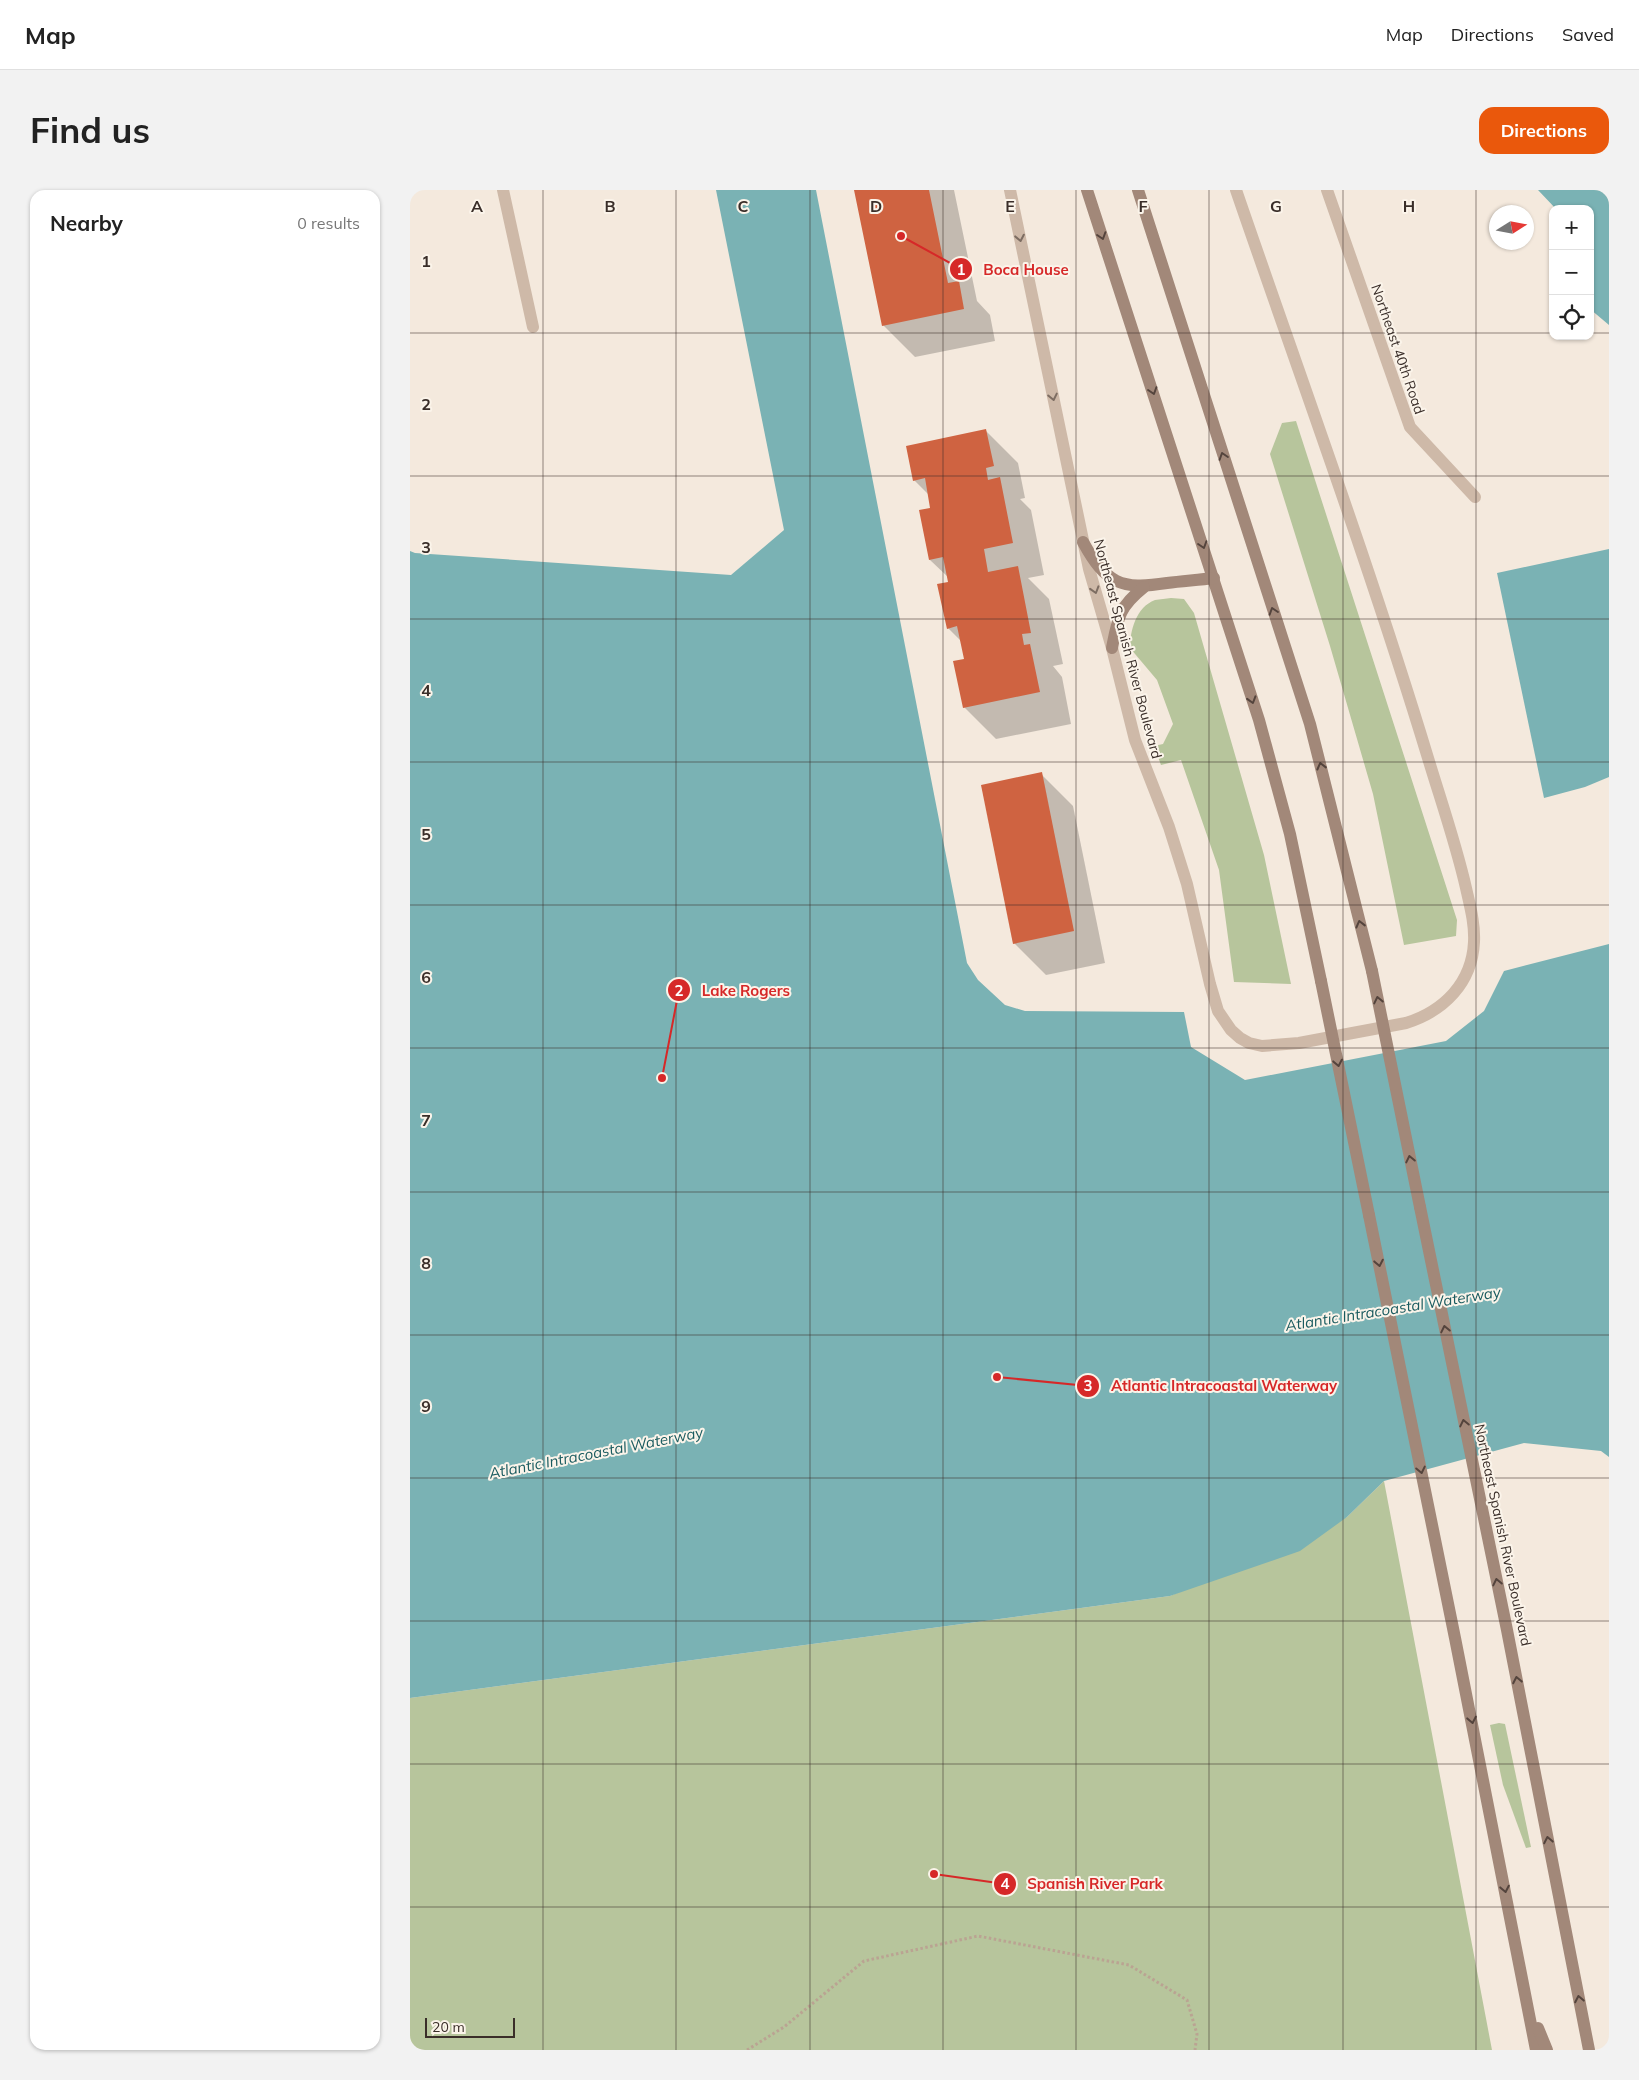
<!DOCTYPE html>
<html lang="en">
<head>
<meta charset="utf-8">
<style>
  :root { --surface:#fff; --page:#f2f2f2; --text:#222; --muted:#767676; --line:#e0e0e0; --accent:#ea580c }
  body { margin:0; font-family:Mulish,sans-serif; background:var(--page); color:var(--text) }
  .controls { position:absolute; right:15px; top:15px; display:grid; overflow:hidden; border-radius:10px; box-shadow:0 1px 4px #0004 }
  .controls button { width:45px; height:45px; display:grid; place-items:center; padding:0; border:0; border-bottom:1px solid var(--line); background:var(--surface); color:var(--text); font:25px sans-serif }
  .compass { position:absolute; left:1079px; top:15px; width:45px; height:45px; border-radius:50%; background:var(--surface); box-shadow:0 1px 4px #0004; rotate:79deg }
  .scale { position:absolute; left:15px; bottom:12px; width:90px; box-sizing:border-box; padding-left:5px; border:2px solid #3a2e29; border-top:0; font-size:14px; line-height:18px; white-space:nowrap; color:#3a2e29; -webkit-text-stroke:4px #fbf4ea; paint-order:stroke }
  .list { margin:0; padding:0; list-style:none }
  h2 { display:flex; justify-content:space-between; align-items:center; height:65px; margin:0; padding:0 20px; font-size:21px }
  h2 small { font-size:16px; font-weight:400; color:var(--muted) }
  .icon { flex:none; width:28px; height:28px; fill:none; stroke:currentColor; stroke-width:2; stroke-linecap:round; stroke-linejoin:round }
  .map { position:relative; flex:none; width:1199px; height:1860px; overflow:hidden; border-radius:15px }
  header { display:flex; align-items:center; gap:30px; box-sizing:border-box; height:70px; padding:0 25px; background:var(--surface); border-bottom:1px solid var(--line) }
  header strong { font-size:24px }
  nav { display:flex; gap:28px; margin-inline-start:auto; font-size:18px }
  .intro { display:flex; align-items:center; justify-content:space-between; box-sizing:border-box; height:120px; padding:0 30px }
  h1 { margin:0; font-size:35px }
  .button { padding:12px 22px; border-radius:15px; background:var(--accent); color:#fff; font-size:18px; font-weight:700 }
  main { display:flex; gap:30px; padding:0 30px }
  aside { flex:1; background:var(--surface); border-radius:15px; box-shadow:0 1px 4px #0004 }
  .map>svg:first-child { display:block }
  .green { fill:#b7c59c }
  .water { fill:#7ab2b4 }
  .shadow { fill:#0003 }
  .building { fill:#cf6341 }
  .lines { fill:none; stroke-linecap:round; stroke-linejoin:round }
  .path { stroke:#baa392; stroke-width:3; stroke-dasharray:2.5 2.5; stroke-linecap:butt }
  .street { stroke:#ceb9a8; stroke-width:12 }
  .secondary { stroke:#a28879; stroke-width:12 }
  .secondary-bridge { stroke:#a28879; stroke-width:12 }
  .oneway { stroke:#54443d }
  .oneway2 { stroke:#7d6d62 }
  .grid { fill:none; stroke:#3a2e29; stroke-width:1; stroke-opacity:0.55 }
  .labels { text-anchor:middle; stroke-width:4; stroke-linejoin:round; paint-order:stroke }
  .street-label { font-size:14px; fill:#3a2e29; stroke:#fbf4ea }
  .water-label { font-size:15px; font-style:italic; fill:#1a5b5f; stroke:#fbf4ea }
  .grid-label { font-size:16px; text-anchor:middle; font-weight:bold; fill:#3a2e29; stroke:#fbf4ea; stroke-width:4; stroke-linejoin:round; paint-order:stroke }
  .leader { fill:none; stroke:#d62828; stroke-width:2 }
  .callout-dot { fill:#d62828; stroke:#fbf4ea; stroke-width:2 }
  .mark-label { font-size:15px; text-anchor:middle; font-weight:bold; fill:#fff }
  .callout-label { font-size:15px; text-anchor:middle; font-weight:bold; fill:#d62828; stroke:#fbf4ea; stroke-width:4; stroke-linejoin:round; paint-order:stroke }
</style>
</head>
<body>
<header>
<strong>Map</strong>
<nav><a>Map</a><a>Directions</a><a>Saved</a></nav>
</header>
<div class="intro"><h1>Find us</h1><a class="button">Directions</a></div>
<main>
<aside>
<h2>Nearby<small>0 results</small></h2>
<ul class="list">
</ul>
</aside>
<div class="map">
<svg width="1199" height="1860" viewBox="0 0 1199 1860">
  <rect width="100%" height="100%" fill="#f4e9dd"/>
  <!-- green -->
  <g class="green">
    <polygon points="886,231 1047,730 1046,746 994,755 963,604 920,456 860,264 872,233"/>
    <path d="M761 408 774 409 784 423 854 665 881 794 824 792 809 680 771 570 751 575 744 556 753 554 763 534 747 490 720 458C720 441 726 417 745 410 750 409 756 409 761 408Z"/>
    <polygon points="974,1291 1082,1860 0,1860 0,1508 760,1406 937,1327"/>
    <polygon points="1089,1533 1095,1534 1121,1657 1116,1658 1093,1595 1080,1535"/>
  </g>
  <!-- water -->
  <g class="water">
    <polygon points="306,0 406,0 557,773 568,790 595,815 615,821 774,822 781,857 835,890 1036,851 1074,821 1094,781 1199,754 1199,1267 1191,1261 1114,1253 974,1291 937,1327 890,1361 760,1406 0,1508 0,361 5,363 321,385 374,340"/>
    <polygon points="1128,0 1199,0 1199,135 1180,119 1180,19 1146,19"/>
    <polygon points="1199,359 1199,587 1175,597 1134,608 1087,383"/>
  </g>
  <!-- shadow -->
  <g class="shadow">
    <polygon points="446,0 544,0 567,111 580,125 585,151 505,167 473,135"/>
    <polygon points="576,241 608,273 615,308 610,309 621,320 634,385 618,388 639,409 653,474 643,476 652,487 661,534 586,549 554,517 556,470 552,452 538,438 539,388 520,370 522,319 519,305 504,290"/>
    <polygon points="631,584 663,616 695,773 636,785 604,753"/>
  </g>
  <!-- building -->
  <g class="building">
    <polygon points="444,0 519,0 538,93 549,91 554,119 472,136"/>
    <polygon points="576,239 584,276 576,278 578,290 590,287 603,353 574,359 578,382 608,376 621,443 612,444 614,455 620,454 630,502 553,518 543,471 554,469 547,436 537,439 527,394 538,392 533,367 519,370 509,320 520,318 515,288 503,291 496,256"/>
    <polygon points="632,582 664,741 603,754 571,595"/>
  </g>
  <g class="lines">
    <!-- path -->
    <polyline class="path" points="337,1860 374,1837 454,1771 568,1746 719,1775 777,1810 787,1844 785,1860"/>
    <!-- street -->
    <g class="street">
      <polyline points="93,0 123,137"/>
      <path d="M600 0 679 379 702 458 725 550 759 637 777 694 800 794 808 821 821 840 830 848 839 853 852 856 889 853 996 833C1034 821 1062 793 1064 752 1065 734 1060 716 1056 698 1046 654 1031 611 1018 568 960 377 891 189 826 0"/>
      <polyline points="917,0 1000,237 1065,307"/>
    </g>
    <!-- secondary -->
    <g class="secondary">
      <polyline points="677,0 849,530 880,644 911,791"/>
      <polyline points="728,0 900,534 962,781"/>
      <path d="M673 352C696 394 711 400 757 393 773 391 788 390 804 388"/>
      <path d="M702 458C708 427 709 417 734 397"/>
      <polyline points="1010,1017 1097,1440 1179,1860"/>
      <polyline points="959,1025 1045,1448 1126,1860"/>
      <polyline points="1128,1838 1137,1860"/>
    </g>
    <!-- secondary-bridge -->
    <g class="secondary-bridge">
      <polyline points="962,781 1010,1017"/>
      <polyline points="911,791 959,1025"/>
    </g>
  </g>
  <!-- one-way arrows -->
  <defs><path id="oneway-chevron" d="M-2-3.5L2.5 0L-2 3.5" fill="none" stroke-width="1.6" stroke-linecap="round" stroke-linejoin="round" transform="scale(1.25)"/></defs>
  <g class="oneway">
    <use href="#oneway-chevron" transform="translate(692 46) rotate(72)"/>
    <use href="#oneway-chevron" transform="translate(743 201) rotate(72)"/>
    <use href="#oneway-chevron" transform="translate(813 266) rotate(-108)"/>
    <use href="#oneway-chevron" transform="translate(793 355) rotate(72)"/>
    <use href="#oneway-chevron" transform="translate(863 421) rotate(-108)"/>
    <use href="#oneway-chevron" transform="translate(842 510) rotate(73)"/>
    <use href="#oneway-chevron" transform="translate(911 576) rotate(-104)"/>
    <use href="#oneway-chevron" transform="translate(950 734) rotate(-104)"/>
    <use href="#oneway-chevron" transform="translate(968 810) rotate(-102)"/>
    <use href="#oneway-chevron" transform="translate(928 873) rotate(79)"/>
    <use href="#oneway-chevron" transform="translate(1000 969) rotate(-102)"/>
    <use href="#oneway-chevron" transform="translate(969 1073) rotate(79)"/>
    <use href="#oneway-chevron" transform="translate(1035 1139) rotate(-102)"/>
    <use href="#oneway-chevron" transform="translate(1054 1233) rotate(-102)"/>
    <use href="#oneway-chevron" transform="translate(1011 1280) rotate(78)"/>
    <use href="#oneway-chevron" transform="translate(1087 1392) rotate(-102)"/>
    <use href="#oneway-chevron" transform="translate(1107 1490) rotate(-101)"/>
    <use href="#oneway-chevron" transform="translate(1062 1530) rotate(79)"/>
    <use href="#oneway-chevron" transform="translate(1138 1650) rotate(-101)"/>
    <use href="#oneway-chevron" transform="translate(1095 1699) rotate(79)"/>
    <use href="#oneway-chevron" transform="translate(1169 1809) rotate(-101)"/>
  </g>
  <g class="oneway2">
    <use href="#oneway-chevron" transform="translate(610 48) rotate(79)"/>
    <use href="#oneway-chevron" transform="translate(643 207) rotate(78)"/>
    <use href="#oneway-chevron" transform="translate(685 400) rotate(73)"/>
  </g>
  <!-- grid -->
  <path class="grid" d="M133 0V1860M266 0V1860M400 0V1860M533 0V1860M666 0V1860M799 0V1860M933 0V1860M1066 0V1860M0 143H1143M1180 143H1199M0 286H1199M0 429H1199M0 572H1199M0 715H1199M0 858H1199M0 1002H1199M0 1145H1199M0 1288H1199M0 1431H1199M0 1574H1199M0 1717H1199"/>
  <g class="labels">
    <!-- street labels -->
    <g class="street-label">
      <text transform="translate(988 159) rotate(71)" y="5">Northeast 40th Road</text>
      <text transform="translate(718 459) rotate(75)" y="5">Northeast Spanish River Boulevard</text>
      <text transform="translate(1093 1345) rotate(78)" y="5">Northeast Spanish River Boulevard</text>
    </g>
    <!-- water labels -->
    <g class="water-label">
      <text transform="translate(983 1119) rotate(-9)" y="5">Atlantic Intracoastal Waterway</text>
      <text transform="translate(186 1263) rotate(-11)" y="5">Atlantic Intracoastal Waterway</text>
    </g>
  </g>
  <g class="grid-label">
    <text x="67" y="22">A</text>
    <text x="200" y="22">B</text>
    <text x="333" y="22">C</text>
    <text x="466" y="22">D</text>
    <text x="600" y="22">E</text>
    <text x="733" y="22">F</text>
    <text x="866" y="22">G</text>
    <text x="999" y="22">H</text>
    <text x="16" y="77">1</text>
    <text x="16" y="220">2</text>
    <text x="16" y="363">3</text>
    <text x="16" y="506">4</text>
    <text x="16" y="650">5</text>
    <text x="16" y="793">6</text>
    <text x="16" y="936">7</text>
    <text x="16" y="1079">8</text>
    <text x="16" y="1222">9</text>
  </g>
  <!-- callouts -->
  <path class="leader" d="M491 46L551 79M252 888L269 800M587 1187L678 1196M524 1684L595 1694"/>
  <g class="callout-dot">
    <circle cx="491" cy="46" r="5"/>
    <circle cx="252" cy="888" r="5"/>
    <circle cx="587" cy="1187" r="5"/>
    <circle cx="524" cy="1684" r="5"/>
    <circle cx="551" cy="79" r="12"/>
    <circle cx="269" cy="800" r="12"/>
    <circle cx="678" cy="1196" r="12"/>
    <circle cx="595" cy="1694" r="12"/>
  </g>
  <g class="mark-label">
    <text x="551" y="85">1</text>
    <text x="269" y="806">2</text>
    <text x="678" y="1201">3</text>
    <text x="595" y="1699">4</text>
  </g>
  <g class="callout-label">
    <text x="616" y="85">Boca House</text>
    <text x="336" y="806">Lake Rogers</text>
    <text x="814" y="1201">Atlantic Intracoastal Waterway</text>
    <text x="685" y="1699">Spanish River Park</text>
  </g>
</svg>
<div class="controls">
<button>+</button>
<button>−</button>
<button><svg class="icon" aria-label="locate" viewBox="0 0 24 24"><circle cx="12" cy="12" r="6"/><path d="M12 2v4M12 18v4M2 12h4M18 12h4"/></svg></button>
</div>
<svg class="compass" viewBox="-18 -18 36 36"><path d="M0-13l5 13h-10z" fill="#e53935"/><path d="M0 13l5-13h-10z" fill="#767676"/></svg>
<div class="scale">20 m</div>
</div>
</main>
</body>
</html>
